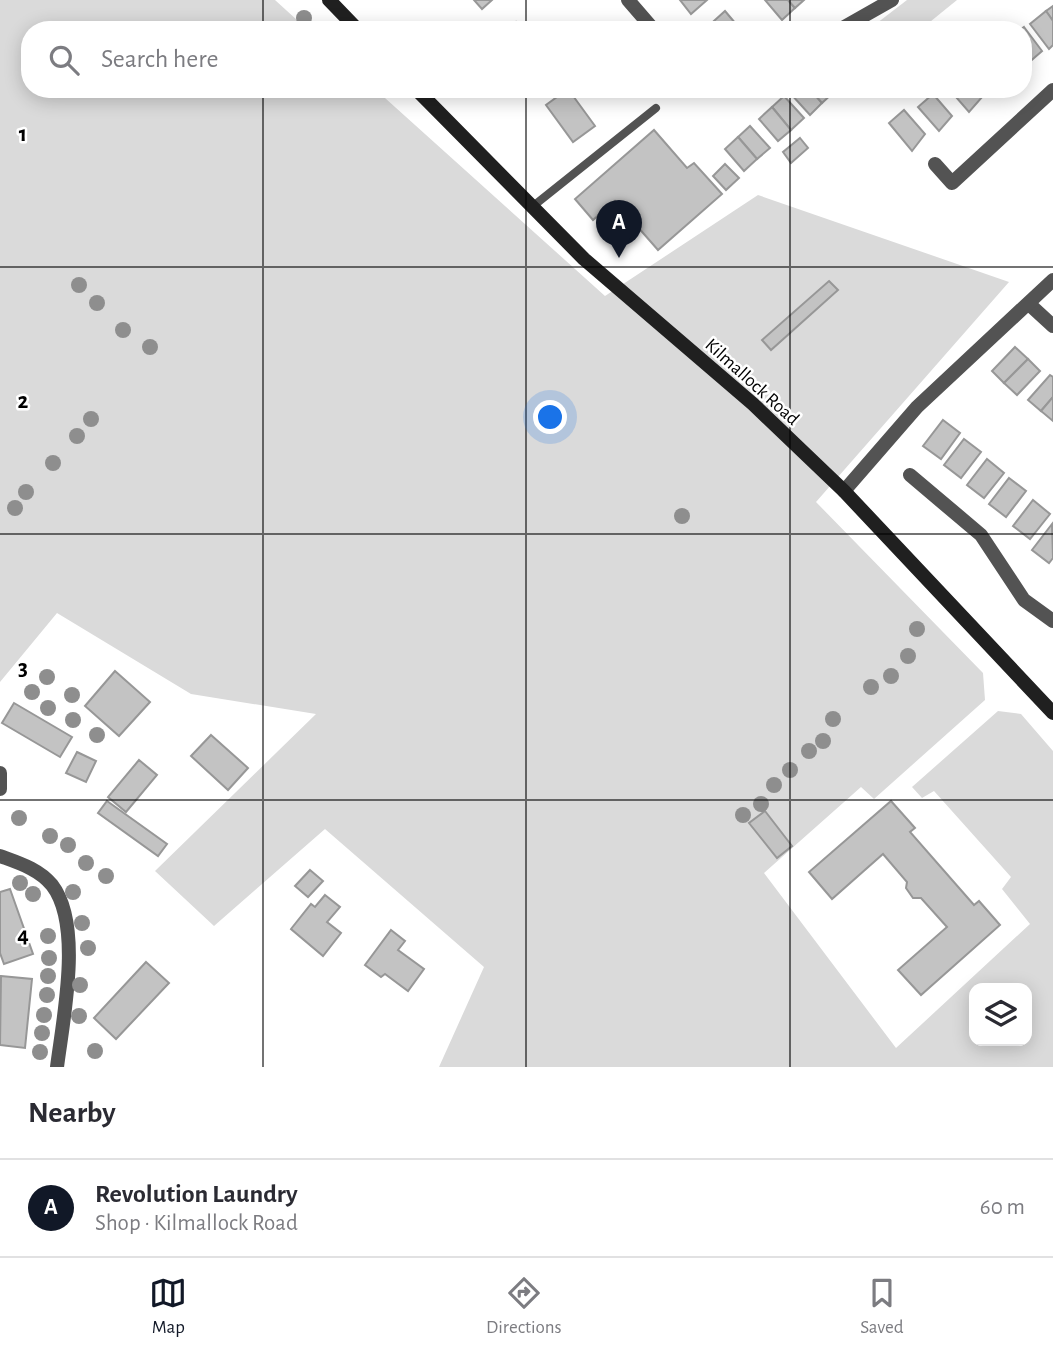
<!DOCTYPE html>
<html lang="en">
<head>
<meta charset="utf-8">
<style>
  :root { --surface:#fff; --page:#f7f7f7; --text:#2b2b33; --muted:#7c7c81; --line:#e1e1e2; --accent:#111827 }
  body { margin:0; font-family:"Alegreya Sans",sans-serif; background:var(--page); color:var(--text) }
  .controls { position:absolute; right:21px; bottom:21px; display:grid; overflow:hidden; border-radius:14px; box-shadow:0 4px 18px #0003 }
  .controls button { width:63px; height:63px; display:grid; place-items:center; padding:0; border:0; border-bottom:2px solid var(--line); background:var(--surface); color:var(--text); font:35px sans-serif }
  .you { position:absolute; left:551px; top:418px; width:24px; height:24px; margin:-18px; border:5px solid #fff; border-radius:50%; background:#1a73e8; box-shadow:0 0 0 10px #1a73e833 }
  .badge { display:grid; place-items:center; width:46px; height:46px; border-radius:50%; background:var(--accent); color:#fff; font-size:23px; font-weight:700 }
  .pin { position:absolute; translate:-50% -58px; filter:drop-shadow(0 2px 4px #0008) }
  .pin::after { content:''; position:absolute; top:37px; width:24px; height:21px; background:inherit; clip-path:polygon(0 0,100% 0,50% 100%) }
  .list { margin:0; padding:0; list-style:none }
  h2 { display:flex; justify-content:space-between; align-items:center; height:91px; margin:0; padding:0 28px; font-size:30px }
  h2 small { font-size:23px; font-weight:400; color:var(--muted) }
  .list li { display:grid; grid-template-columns:46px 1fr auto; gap:21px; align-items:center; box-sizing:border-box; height:98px; padding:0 28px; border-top:2px solid var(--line) }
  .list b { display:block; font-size:26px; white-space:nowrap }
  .list p { margin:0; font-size:23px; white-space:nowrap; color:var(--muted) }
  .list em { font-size:23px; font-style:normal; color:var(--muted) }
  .icon { flex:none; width:38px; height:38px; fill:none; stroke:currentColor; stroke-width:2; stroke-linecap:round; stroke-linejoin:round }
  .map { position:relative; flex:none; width:1053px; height:1067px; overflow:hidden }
  .search { position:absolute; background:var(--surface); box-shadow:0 4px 18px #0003; left:21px; right:21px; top:21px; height:77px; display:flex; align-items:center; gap:18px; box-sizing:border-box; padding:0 24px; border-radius:28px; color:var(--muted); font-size:26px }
  .sheet { height:189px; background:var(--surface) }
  nav { display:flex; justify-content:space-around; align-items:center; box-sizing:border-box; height:98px; border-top:2px solid var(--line); background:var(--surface); font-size:19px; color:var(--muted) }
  nav a { display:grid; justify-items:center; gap:4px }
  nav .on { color:var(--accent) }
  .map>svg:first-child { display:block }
  .green { fill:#dadada; fill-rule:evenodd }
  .building { fill:#c3c3c3; stroke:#979797; stroke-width:2 }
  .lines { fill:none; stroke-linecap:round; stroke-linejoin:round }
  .lane { stroke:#535353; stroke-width:8 }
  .street { stroke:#535353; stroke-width:14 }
  .secondary { stroke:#202020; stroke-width:14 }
  .tree { fill:#8e8e8e }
  .grid { fill:none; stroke:#000; stroke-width:2; stroke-opacity:0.55 }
  .labels { text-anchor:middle; stroke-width:5; stroke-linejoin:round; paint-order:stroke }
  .street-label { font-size:19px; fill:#000; stroke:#fff }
  .grid-label { font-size:23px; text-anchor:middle; font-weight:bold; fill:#000; stroke:#fff; stroke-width:5; stroke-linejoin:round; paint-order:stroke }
</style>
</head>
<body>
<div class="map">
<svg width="1053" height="1067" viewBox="0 0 1053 1067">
  <rect width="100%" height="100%" fill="#fff"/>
  <!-- green -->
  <g class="green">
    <path d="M0 0H275L308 30H30V89H375L605 296 758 195 1009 282 816 502 983 673 985 700 874 799 861 787 764 873 896 1048 1030 924 1002 889 1011 877 934 791 922 798 912 787 998 711 1021 714 1053 751V1067H439L484 967 325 829 214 926 155 871 316 714 191 694 57 613 0 682ZM974 988H1027V1041H974Z"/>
    <polygon points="907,0 957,0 920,30 868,30"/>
  </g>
  <!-- building -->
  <g class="building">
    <polygon points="474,0 492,0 482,9"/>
    <polygon points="680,0 707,0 691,14"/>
    <polygon points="765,0 788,0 795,8 782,20"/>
    <polygon points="788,0 804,0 795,8"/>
    <polygon points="1053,6 1053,21 1046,11"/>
    <polygon points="725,11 736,24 730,30 704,30"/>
    <polygon points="1046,11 1053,21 1053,45 1049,49 1030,24"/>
    <polygon points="516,22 522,30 506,30"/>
    <polygon points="1024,27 1042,51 1026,65 1023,30 1020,30"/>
    <polygon points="568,89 595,126 573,142 546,105"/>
    <polygon points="794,89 810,89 822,103 810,115 790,93"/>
    <polygon points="810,89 833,89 835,91 822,103"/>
    <polygon points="949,89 978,89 983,96 969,112"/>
    <polygon points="933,94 952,116 939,131 918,107"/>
    <polygon points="784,96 804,118 791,130 772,107"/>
    <polygon points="772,107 791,130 778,141 759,119"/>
    <polygon points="904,110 925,134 912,151 889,123"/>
    <polygon points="750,126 770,148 757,159 738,137"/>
    <polygon points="654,130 687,168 694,163 722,194 658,250 615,201 593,220 575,199"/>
    <polygon points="738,137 757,159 744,171 725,149"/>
    <polygon points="800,138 808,148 791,163 783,152"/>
    <polygon points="725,164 739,178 726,190 713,176"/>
    <polygon points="829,281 838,290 771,350 762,340"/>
    <polygon points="1015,347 1028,359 1004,383 992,371"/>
    <polygon points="1028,359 1040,371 1017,395 1004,383"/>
    <polygon points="1050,375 1053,377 1053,397 1041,411 1028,400"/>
    <polygon points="1053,397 1053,421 1041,411"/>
    <polygon points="943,420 960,433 941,459 923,446"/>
    <polygon points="964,439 981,452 961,478 944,465"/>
    <polygon points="987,459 1004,473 984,498 967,485"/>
    <polygon points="1009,478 1026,491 1006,517 989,504"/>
    <polygon points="1033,500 1050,514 1030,539 1013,526"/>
    <polygon points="1052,524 1053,558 1049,563 1032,550"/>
    <polygon points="115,671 150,702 119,736 85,706"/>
    <polygon points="14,703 72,737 60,757 2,723"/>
    <polygon points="211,735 248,768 228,790 191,756"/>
    <polygon points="77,752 96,761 86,782 66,773"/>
    <polygon points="139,760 157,775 126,812 108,797"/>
    <polygon points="107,801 167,844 158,856 98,813"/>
    <polygon points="891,801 915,828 910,832 974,905 979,901 1000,925 921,995 898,970 947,927 921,898 913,898 906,888 907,882 883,854 832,899 809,872"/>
    <polygon points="765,811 792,846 777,858 749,823"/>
    <polygon points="310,870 323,881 308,897 295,886"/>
    <polygon points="10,889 33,954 4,964 0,953 0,892"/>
    <polygon points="325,895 340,907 327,922 341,933 323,956 291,929 311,904 315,907"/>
    <polygon points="391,930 405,941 398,950 424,969 408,991 385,974 381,977 365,965"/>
    <polygon points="146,962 169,983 116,1039 94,1018"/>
    <polygon points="1,976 32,979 25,1048 0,1045"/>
  </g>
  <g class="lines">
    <!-- lane -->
    <polyline class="lane" points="532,207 656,108"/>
    <!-- street -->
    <g class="street">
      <polyline points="628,0 654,30"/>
      <polyline points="839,30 892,0"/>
      <polyline points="714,89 722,89"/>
      <polyline points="935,164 952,183 1053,90"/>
      <polyline points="1029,304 1053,326"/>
      <polyline points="910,475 981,535 1024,600 1053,621"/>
      <polyline points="844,491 917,407 1053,280"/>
      <polyline points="0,773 0,789"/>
      <path d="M0 856C19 863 39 869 52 885 83 925 63 1019 57 1067"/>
    </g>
    <!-- secondary -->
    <g class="secondary">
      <polyline points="329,0 358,30"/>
      <polyline points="416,89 584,259 753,404 844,491 1053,713"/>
    </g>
  </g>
  <!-- trees -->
  <g class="tree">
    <circle cx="304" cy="18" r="8"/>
    <circle cx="79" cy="285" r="8"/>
    <circle cx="97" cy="303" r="8"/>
    <circle cx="123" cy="330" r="8"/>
    <circle cx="150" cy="347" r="8"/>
    <circle cx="91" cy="419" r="8"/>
    <circle cx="77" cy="436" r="8"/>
    <circle cx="53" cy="463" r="8"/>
    <circle cx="26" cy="492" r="8"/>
    <circle cx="15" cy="508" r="8"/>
    <circle cx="682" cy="516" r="8"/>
    <circle cx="917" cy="629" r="8"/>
    <circle cx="908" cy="656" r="8"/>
    <circle cx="891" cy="676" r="8"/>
    <circle cx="47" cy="677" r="8"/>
    <circle cx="871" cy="687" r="8"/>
    <circle cx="32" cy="692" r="8"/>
    <circle cx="72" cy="695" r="8"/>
    <circle cx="48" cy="708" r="8"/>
    <circle cx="833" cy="719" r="8"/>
    <circle cx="73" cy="720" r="8"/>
    <circle cx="97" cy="735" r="8"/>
    <circle cx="823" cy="741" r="8"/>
    <circle cx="809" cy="751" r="8"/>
    <circle cx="790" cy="770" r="8"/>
    <circle cx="774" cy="785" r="8"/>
    <circle cx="761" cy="804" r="8"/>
    <circle cx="743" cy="815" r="8"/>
    <circle cx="19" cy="818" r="8"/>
    <circle cx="50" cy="836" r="8"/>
    <circle cx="68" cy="845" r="8"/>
    <circle cx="86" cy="863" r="8"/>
    <circle cx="106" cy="876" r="8"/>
    <circle cx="20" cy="883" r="8"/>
    <circle cx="73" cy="892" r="8"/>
    <circle cx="33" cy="894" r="8"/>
    <circle cx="82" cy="923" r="8"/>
    <circle cx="48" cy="936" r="8"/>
    <circle cx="88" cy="948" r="8"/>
    <circle cx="49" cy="958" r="8"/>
    <circle cx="48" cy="976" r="8"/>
    <circle cx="80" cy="985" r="8"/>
    <circle cx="47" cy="995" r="8"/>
    <circle cx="44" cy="1015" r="8"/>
    <circle cx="79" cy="1016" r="8"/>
    <circle cx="42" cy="1033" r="8"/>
    <circle cx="95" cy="1051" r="8"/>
    <circle cx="40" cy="1052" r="8"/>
  </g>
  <!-- grid -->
  <path class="grid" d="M263 0V30M526 0V30M790 0V30M263 89V1067M526 89V1067M790 89V1067M0 267H1053M0 534H1053M0 800H1053"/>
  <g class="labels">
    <!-- street labels -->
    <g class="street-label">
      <text transform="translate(753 381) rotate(42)" y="7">Kilmallock Road</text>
    </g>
  </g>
  <g class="grid-label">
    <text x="23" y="141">1</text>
    <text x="23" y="408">2</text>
    <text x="23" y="675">3</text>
    <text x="23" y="942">4</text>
  </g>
</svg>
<div class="controls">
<button><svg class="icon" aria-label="layers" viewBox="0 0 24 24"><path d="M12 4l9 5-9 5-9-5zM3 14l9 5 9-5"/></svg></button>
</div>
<div class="you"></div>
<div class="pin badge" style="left:619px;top:258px">A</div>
<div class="search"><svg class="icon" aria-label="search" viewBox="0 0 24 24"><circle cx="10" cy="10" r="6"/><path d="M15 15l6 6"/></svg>Search here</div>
</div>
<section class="sheet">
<h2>Nearby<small></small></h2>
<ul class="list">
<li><span class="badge">A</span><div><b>Revolution Laundry</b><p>Shop · Kilmallock Road</p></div><em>60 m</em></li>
</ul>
</section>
<nav>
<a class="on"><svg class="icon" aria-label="map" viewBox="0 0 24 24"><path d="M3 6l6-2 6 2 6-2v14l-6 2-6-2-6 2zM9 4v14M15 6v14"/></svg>Map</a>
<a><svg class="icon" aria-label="directions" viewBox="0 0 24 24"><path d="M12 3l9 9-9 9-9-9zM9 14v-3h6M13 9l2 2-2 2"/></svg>Directions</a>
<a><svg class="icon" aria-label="saved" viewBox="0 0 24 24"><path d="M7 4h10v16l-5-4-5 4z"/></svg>Saved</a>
</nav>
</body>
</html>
